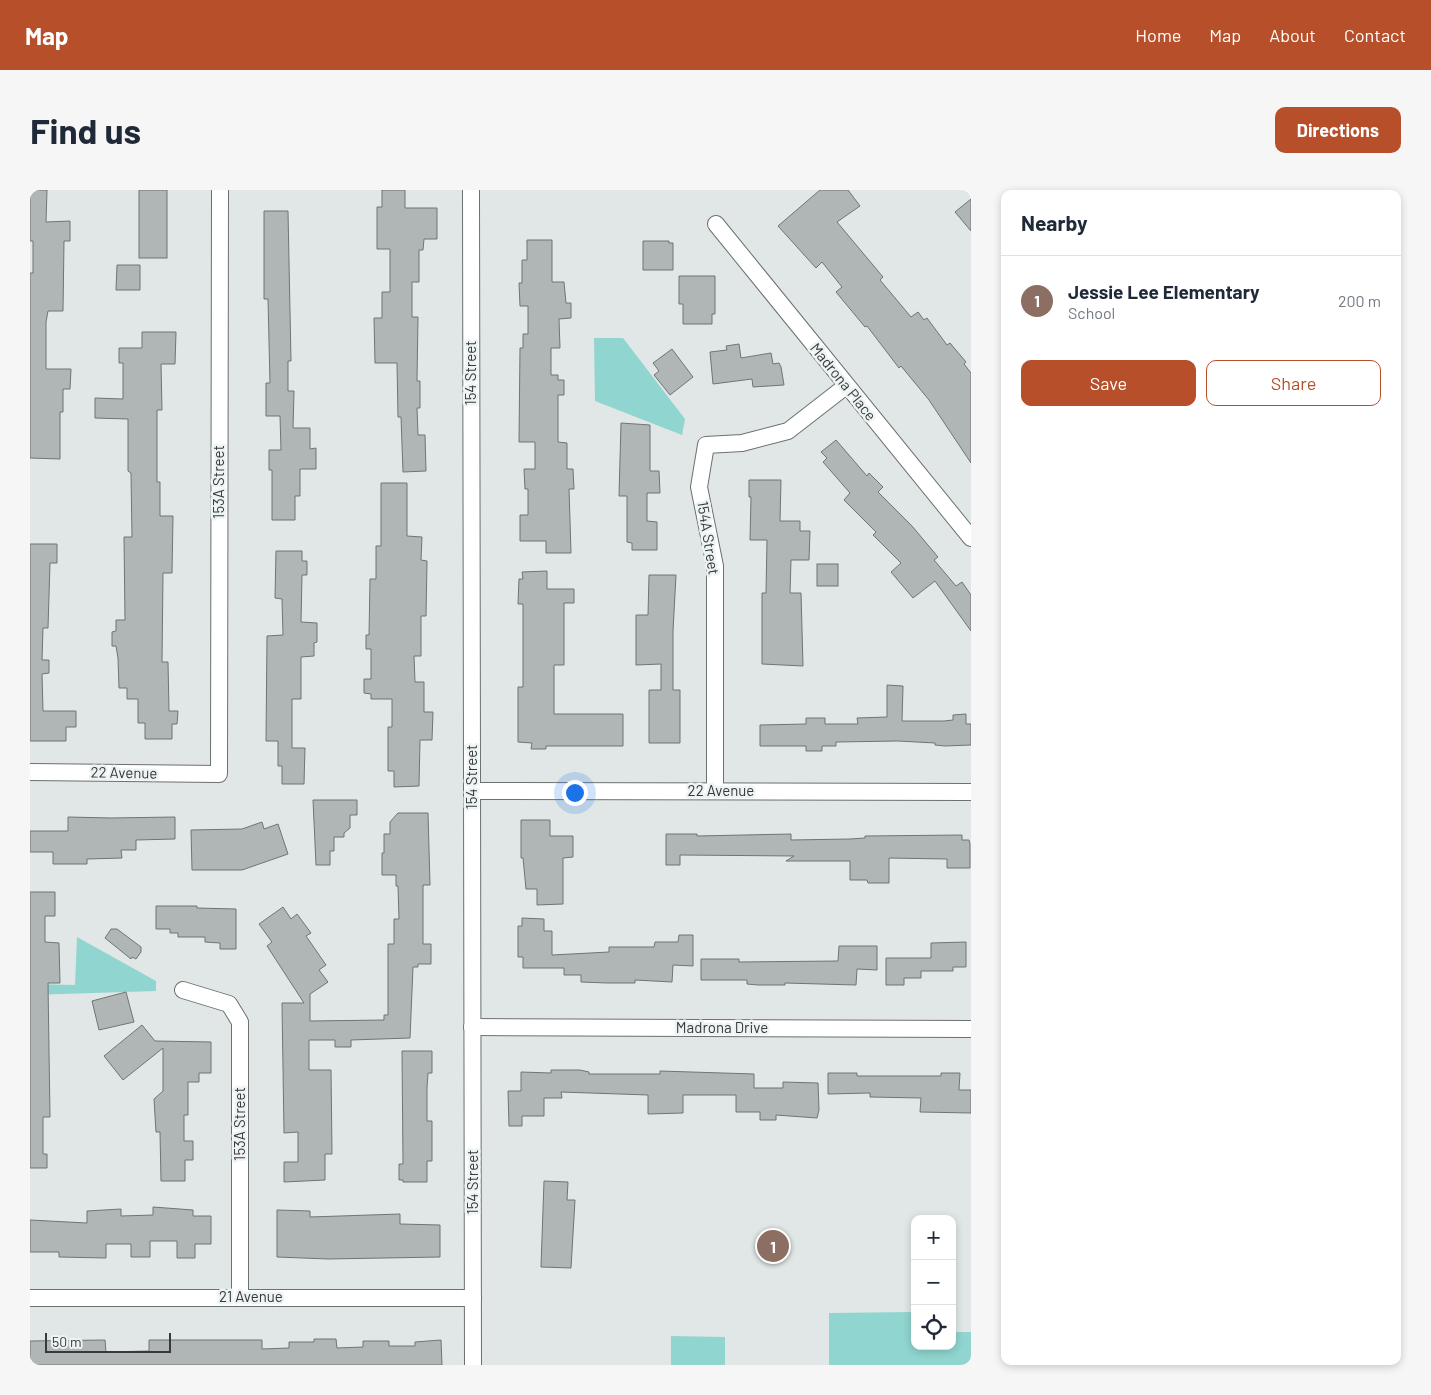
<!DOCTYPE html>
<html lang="en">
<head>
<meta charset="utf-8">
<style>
  :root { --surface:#fff; --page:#f6f6f7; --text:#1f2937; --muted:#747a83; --line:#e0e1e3; --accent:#b74f2a }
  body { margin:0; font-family:Barlow,sans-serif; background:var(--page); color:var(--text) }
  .controls { position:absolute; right:15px; bottom:15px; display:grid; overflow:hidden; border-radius:10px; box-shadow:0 2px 8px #0003 }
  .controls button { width:45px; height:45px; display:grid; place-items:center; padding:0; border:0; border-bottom:1px solid var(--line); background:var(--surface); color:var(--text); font:25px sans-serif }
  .scale { position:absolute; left:15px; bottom:12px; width:126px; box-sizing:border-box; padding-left:5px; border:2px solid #383a3a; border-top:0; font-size:14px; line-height:18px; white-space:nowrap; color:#383a3a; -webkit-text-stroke:4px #eef4f4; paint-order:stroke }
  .you { position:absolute; left:544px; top:602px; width:18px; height:18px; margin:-12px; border:4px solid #fff; border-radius:50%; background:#1a73e8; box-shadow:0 0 0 8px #1a73e833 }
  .badge { display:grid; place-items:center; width:32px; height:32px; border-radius:50%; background:var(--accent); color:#fff; font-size:16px; font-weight:700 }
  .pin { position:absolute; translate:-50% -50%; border:2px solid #fff; box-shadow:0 1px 5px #0006 }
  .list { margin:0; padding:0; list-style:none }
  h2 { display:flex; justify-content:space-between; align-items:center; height:65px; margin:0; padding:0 20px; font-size:21px }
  h2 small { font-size:16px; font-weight:400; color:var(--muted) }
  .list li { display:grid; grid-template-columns:32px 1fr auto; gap:15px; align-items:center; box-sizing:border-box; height:90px; padding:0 20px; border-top:1px solid var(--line) }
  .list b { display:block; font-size:19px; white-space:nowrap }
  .list p { margin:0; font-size:16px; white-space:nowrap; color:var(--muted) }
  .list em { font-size:16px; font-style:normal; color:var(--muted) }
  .actions { display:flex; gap:10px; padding:15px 20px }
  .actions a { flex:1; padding:11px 0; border:1px solid var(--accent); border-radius:10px; text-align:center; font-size:18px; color:var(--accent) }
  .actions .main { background:var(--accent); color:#fff }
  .icon { flex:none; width:28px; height:28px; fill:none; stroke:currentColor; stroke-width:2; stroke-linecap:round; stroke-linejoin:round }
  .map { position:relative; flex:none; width:941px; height:1175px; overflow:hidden; border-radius:10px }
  header { display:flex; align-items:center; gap:30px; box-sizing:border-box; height:70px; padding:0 25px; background:var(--accent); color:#fff }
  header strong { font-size:24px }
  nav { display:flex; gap:28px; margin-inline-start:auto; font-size:18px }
  .intro { display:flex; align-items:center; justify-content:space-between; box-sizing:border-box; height:120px; padding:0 30px }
  h1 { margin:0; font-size:35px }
  .button { padding:12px 22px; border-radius:10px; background:var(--accent); color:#fff; font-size:18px; font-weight:700 }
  main { display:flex; gap:30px; padding:0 30px }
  aside { flex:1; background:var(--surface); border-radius:10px; box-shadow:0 2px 8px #0003 }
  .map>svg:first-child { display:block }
  .green { fill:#90d5cf }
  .building { fill:#b0b6b5; stroke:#6f7574 }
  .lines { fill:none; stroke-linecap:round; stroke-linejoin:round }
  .minor-casing { stroke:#6b7070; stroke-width:18 }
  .minor { stroke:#fff; stroke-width:16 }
  .labels { text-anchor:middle; stroke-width:5; stroke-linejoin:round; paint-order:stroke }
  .street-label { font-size:15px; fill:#383a3a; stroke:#eef4f4 }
</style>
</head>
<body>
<header>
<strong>Map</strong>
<nav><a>Home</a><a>Map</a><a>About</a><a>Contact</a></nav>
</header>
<div class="intro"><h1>Find us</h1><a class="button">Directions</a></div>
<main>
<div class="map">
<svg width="941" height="1175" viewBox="0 0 941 1175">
  <rect width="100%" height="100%" fill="#e1e7e6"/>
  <!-- green -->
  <g class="green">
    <polygon points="564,148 593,148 655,229 652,245 565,211"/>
    <polygon points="47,747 126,791 126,801 0,805 0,794 45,795"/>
    <polygon points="885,1122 885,1156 922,1156 922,1122 925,1122 925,1142 941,1142 941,1175 799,1175 799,1123"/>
    <polygon points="641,1146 695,1147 695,1175 641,1175"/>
  </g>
  <!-- building -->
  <g class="building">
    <polygon points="0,0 17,0 16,32 40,31 40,51 34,51 33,121 18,121 16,132 16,179 41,179 40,199 33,199 33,222 30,222 30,269 0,268 0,83 3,83 3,51 0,51"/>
    <rect x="109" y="0" width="28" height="68"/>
    <polygon points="352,0 375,0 375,18 407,18 407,49 394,49 393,60 389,60 389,92 382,92 382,127 388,127 387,191 390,191 390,218 387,218 388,245 395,245 396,281 373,282 371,227 368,227 367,173 345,173 344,128 352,128 352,102 360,102 360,59 347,59 347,17 352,17"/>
    <polygon points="790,0 818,0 830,16 807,32 853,87 850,90 881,127 888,122 894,130 897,128 917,155 920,153 936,172 934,174 941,183 941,273 899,210 871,176 869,178 837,136 835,137 806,102 812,97 792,72 786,78 748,36"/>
    <polygon points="941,9 941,41 925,22"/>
    <polygon points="234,21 258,21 261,171 258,171 258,201 264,201 263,238 280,238 280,259 286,258 286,279 270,279 270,306 265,306 265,330 242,330 242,280 239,280 239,260 251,260 250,226 236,226 236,193 240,193 238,109 234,109"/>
    <polygon points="497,50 522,50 522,92 534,92 536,113 541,113 541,128 529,129 530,158 521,158 521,185 528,185 528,190 534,190 534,205 528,205 528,252 537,253 537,279 543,279 544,299 539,299 541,363 516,363 516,351 490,351 490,325 498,325 498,299 495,299 494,279 505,279 505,252 489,252 490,158 493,158 493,144 498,144 498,116 490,116 489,93 492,93 492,70 497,70"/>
    <polygon points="613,51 639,51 639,53 643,53 643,80 613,80"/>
    <polygon points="87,75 110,75 110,100 86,100"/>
    <polygon points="649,86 685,86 685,124 682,124 682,134 653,134 653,114 649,114"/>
    <polygon points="112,142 146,142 145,174 131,174 132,220 127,220 127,292 130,292 130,326 143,326 142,383 133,383 132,472 138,472 139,521 148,521 147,534 142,534 142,549 115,549 115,533 108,533 108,509 97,509 97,498 89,498 88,468 86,456 82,456 82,442 86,441 86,430 95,430 94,347 102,347 101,283 98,281 98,229 65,228 65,208 93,209 93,173 89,173 89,158 112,158"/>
    <polygon points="709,154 711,168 741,163 743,174 749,173 751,177 754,195 723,197 722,189 683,194 680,162 697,160 696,156"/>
    <polygon points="642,159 663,187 640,205 624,185 629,181 623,173"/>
    <polygon points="591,233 620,235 620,281 629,281 630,303 617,303 617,331 627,332 627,360 602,360 602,353 597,352 597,306 589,306"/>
    <polygon points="806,250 837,286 839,283 853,297 848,302 882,336 908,367 904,370 926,396 932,392 941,405 941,441 905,391 883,408 861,382 871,373 843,345 846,342 814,310 820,303 793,272 797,268 791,262"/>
    <polygon points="719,290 751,290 750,331 770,331 770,341 780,341 779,370 761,370 760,403 771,403 773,476 732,474 732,403 736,403 737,350 720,350 721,307 719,307"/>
    <polygon points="351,293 377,293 377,346 392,347 391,370 397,371 396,426 391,426 391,466 384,466 385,492 394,492 394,522 403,522 402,550 390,550 389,596 364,597 364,581 358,581 358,537 362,537 362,509 341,509 341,504 334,503 334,489 341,489 341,459 336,459 336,445 339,445 340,389 346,389 346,356 351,356"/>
    <polygon points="0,354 27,354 27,373 20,373 18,438 13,438 12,470 19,470 19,483 12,484 13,521 46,521 46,537 36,537 36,551 0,551"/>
    <polygon points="246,361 272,361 272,371 277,371 277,385 272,385 271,432 287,433 287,452 284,453 284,466 271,467 271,509 262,509 262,558 275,558 274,594 252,594 252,576 248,576 248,551 236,551 237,446 253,445 252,409 245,408"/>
    <rect x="787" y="374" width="21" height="22"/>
    <polygon points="517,381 517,399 544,399 544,413 534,413 534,475 524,475 524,524 593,524 593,556 516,556 516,559 501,559 502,553 488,552 488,497 493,497 493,414 488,414 489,389 493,389 492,382"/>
    <polygon points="619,385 646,385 643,441 643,500 650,500 650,553 619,553 619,500 631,500 631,474 606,475 606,425 618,425"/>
    <polygon points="857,495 873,496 872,531 914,531 923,530 923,525 936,524 936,534 941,534 941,555 915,556 905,555 905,553 868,551 806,552 806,556 792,556 792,561 776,561 776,556 730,556 730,535 776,534 776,528 795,528 795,534 828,534 827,528 857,527"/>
    <polygon points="283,610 327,610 327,625 320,625 320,638 314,643 314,647 304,647 304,661 300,661 300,675 286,675"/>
    <polygon points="368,623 398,623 400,695 393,695 393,754 401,754 401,774 388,774 388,777 383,777 380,848 321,850 321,857 305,857 305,850 279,850 279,880 301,880 302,964 295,964 295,990 254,992 254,972 268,972 268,942 254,943 252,813 274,813 237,756 242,752 229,734 253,717 261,729 267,724 281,743 276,746 296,775 289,780 298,792 280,804 280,831 354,830 354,825 358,825 358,754 364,754 364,729 369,729 368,696 366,696 366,685 352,685 352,663 354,663 354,644 360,644 360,632"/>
    <polygon points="38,627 81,628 145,627 145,649 106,650 106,660 91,660 92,668 57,669 57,674 23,674 23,662 0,662 0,641 38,641"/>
    <polygon points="491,630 520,630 520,646 543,646 543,667 533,668 533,714 507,715 507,699 496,699 493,668 491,668"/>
    <polygon points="232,632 234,639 248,634 258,664 212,680 162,680 161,640 212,639"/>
    <polygon points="636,644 667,644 667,646 761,644 761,650 820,649 835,648 835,646 932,645 932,650 939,650 940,654 940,678 917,678 917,669 859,668 859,693 838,693 837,690 820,690 820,671 756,671 764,666 650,665 650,675 636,675"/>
    <polygon points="0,702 25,702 25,726 15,726 15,752 29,753 30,793 18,793 20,927 13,927 13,964 17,964 17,978 0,978"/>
    <polygon points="126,716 167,716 167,718 206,719 206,759 190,759 190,753 175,752 175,747 148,747 148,743 140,743 140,739 126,739"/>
    <polygon points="492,728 514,729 514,741 522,741 522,765 579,762 579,757 624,757 625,752 648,752 649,745 663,745 663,776 643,775 642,792 605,790 605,793 577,793 551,792 551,785 534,785 534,778 493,778 493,767 488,767 488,736 492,736"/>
    <polygon points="81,739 87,739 111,757 111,762 106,769 102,767 101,769 75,748"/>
    <polygon points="936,752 936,777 923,777 923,781 891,781 891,788 874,788 874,795 856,795 856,768 901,768 901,753"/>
    <polygon points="809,756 847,756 847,780 827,779 826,795 755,793 755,795 728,795 717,794 717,790 671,790 671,769 709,769 709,772 808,771"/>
    <polygon points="96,802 104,832 69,840 62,811"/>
    <polygon points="112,835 125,851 181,852 181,883 169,883 169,892 158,892 158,925 154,925 154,951 163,951 163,970 155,970 155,991 131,991 130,942 126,942 124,909 133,901 133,858 93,890 74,866"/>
    <polygon points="372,861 402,861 402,883 398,883 397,898 397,931 402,931 402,971 397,971 397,992 373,992 373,990 369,990 369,974 373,974"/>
    <polygon points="521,880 550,880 559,882 559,884 630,884 630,881 724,884 724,898 753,898 753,892 788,893 789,920 787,928 746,925 746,930 730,930 730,922 706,922 706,905 653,905 653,923 618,924 618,905 531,902 532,908 514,908 514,926 492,926 492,936 479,936 478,901 491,901 491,882 521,883"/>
    <polygon points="798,883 827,883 827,886 911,886 911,883 930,883 929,900 941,900 941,923 890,922 891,908 840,907 840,903 798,904"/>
    <polygon points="514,991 538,992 537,1010 545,1010 541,1078 511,1077"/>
    <polygon points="123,1017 163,1020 163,1026 181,1026 181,1054 165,1054 165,1068 147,1068 147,1051 120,1051 120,1067 101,1067 101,1054 76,1054 76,1068 29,1067 29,1062 0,1062 0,1030 57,1033 57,1021 91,1019 91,1026 123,1025"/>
    <polygon points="247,1020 280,1021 280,1027 370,1024 370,1034 410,1035 410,1067 298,1069 247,1067"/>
    <polygon points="284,1149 306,1149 307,1158 333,1157 333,1151 359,1151 359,1156 385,1156 385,1152 411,1150 412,1175 0,1175 0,1151 75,1150 76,1162 119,1161 119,1150 232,1150 232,1159 259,1158 259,1152 284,1152"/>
  </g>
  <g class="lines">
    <!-- minor casing -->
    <g class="minor-casing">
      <g id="minor">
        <polyline points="441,0 443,1175"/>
        <polyline points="686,34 941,348"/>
        <polyline points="0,582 189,584 190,0"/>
        <polyline points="442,601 941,602"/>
        <polyline points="685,601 685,376 669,297 676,255 712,253 758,241 816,196"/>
        <polyline points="153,800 199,814 210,832 210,1107"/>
        <polyline points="442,837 941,839"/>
        <polyline points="0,1108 443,1108"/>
      </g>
    </g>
    <!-- minor -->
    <use href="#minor" class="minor"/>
  </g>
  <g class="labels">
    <!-- street labels -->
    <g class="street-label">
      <text transform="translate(441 183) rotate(-90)" y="5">154 Street</text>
      <text transform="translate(813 192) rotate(51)" y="5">Madrona Place</text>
      <text transform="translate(189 292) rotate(-90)" y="5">153A Street</text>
      <text transform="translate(678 348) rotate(81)" y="5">154A Street</text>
      <text transform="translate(94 583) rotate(1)" y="5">22 Avenue</text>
      <text transform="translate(442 587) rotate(-90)" y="5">154 Street</text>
      <text x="691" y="606">22 Avenue</text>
      <text x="692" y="843">Madrona Drive</text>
      <text transform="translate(210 934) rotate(-90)" y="5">153A Street</text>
      <text transform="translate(443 992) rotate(-90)" y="5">154 Street</text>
      <text x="221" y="1112">21 Avenue</text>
    </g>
  </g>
</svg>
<div class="controls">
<button>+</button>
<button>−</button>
<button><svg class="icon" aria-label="locate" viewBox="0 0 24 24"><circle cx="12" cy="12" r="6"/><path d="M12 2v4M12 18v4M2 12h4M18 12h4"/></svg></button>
</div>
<div class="scale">50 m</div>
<div class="you"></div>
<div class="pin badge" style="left:743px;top:1056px;background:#8d6e63">1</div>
</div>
<aside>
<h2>Nearby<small></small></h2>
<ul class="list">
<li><span class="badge" style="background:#8d6e63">1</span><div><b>Jessie Lee Elementary</b><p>School</p></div><em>200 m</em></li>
</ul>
<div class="actions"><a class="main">Save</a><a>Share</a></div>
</aside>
</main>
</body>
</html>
